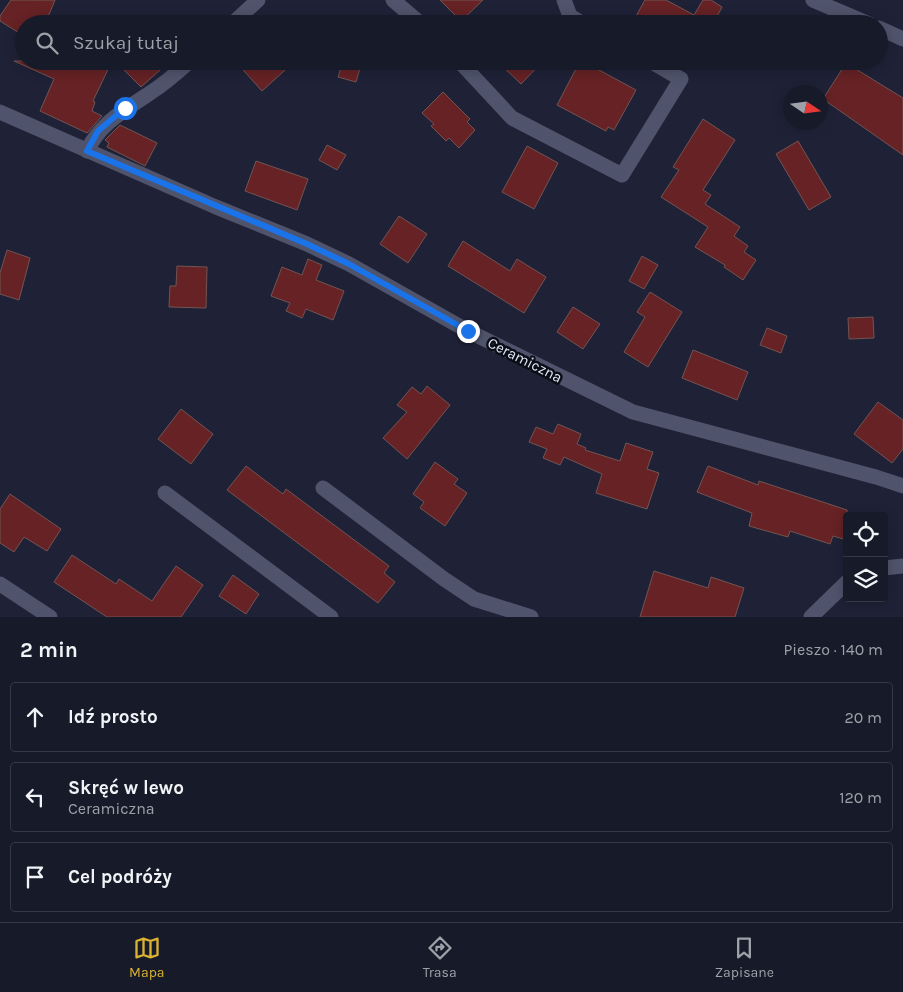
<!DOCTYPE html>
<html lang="pl">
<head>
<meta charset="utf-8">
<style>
  :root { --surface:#171a29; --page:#242735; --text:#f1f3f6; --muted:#9ea1a8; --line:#363846; --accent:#dcb233 }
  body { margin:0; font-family:Karla,sans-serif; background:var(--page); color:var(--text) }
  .controls { position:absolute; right:15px; bottom:15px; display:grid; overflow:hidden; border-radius:5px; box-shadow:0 2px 12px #0003 }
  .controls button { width:45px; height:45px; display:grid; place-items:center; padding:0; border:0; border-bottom:1px solid var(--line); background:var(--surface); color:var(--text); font:25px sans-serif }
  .compass { position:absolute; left:783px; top:85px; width:45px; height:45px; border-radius:50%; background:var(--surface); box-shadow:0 2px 12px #0003; rotate:103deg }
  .stop { position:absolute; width:15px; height:15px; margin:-11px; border:4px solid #1a73e8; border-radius:50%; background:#fff }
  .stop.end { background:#1a73e8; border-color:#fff; box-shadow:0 1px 5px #0008 }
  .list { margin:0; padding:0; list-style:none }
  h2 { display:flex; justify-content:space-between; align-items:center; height:65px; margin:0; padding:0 20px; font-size:21px }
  h2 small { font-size:16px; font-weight:400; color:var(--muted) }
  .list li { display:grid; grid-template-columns:32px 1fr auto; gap:15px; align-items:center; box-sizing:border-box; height:70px; margin:0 10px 10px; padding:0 10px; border:1px solid var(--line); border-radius:5px }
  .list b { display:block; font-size:19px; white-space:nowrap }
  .list p { margin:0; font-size:16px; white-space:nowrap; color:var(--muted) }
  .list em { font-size:16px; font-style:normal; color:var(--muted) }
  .icon { flex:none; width:28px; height:28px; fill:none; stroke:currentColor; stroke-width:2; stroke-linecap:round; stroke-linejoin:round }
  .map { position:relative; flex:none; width:903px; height:617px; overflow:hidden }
  .search { position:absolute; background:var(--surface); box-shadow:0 2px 12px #0003; left:15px; right:15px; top:15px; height:55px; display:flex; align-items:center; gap:12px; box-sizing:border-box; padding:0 18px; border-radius:28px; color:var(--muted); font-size:19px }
  .sheet { height:305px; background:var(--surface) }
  nav { display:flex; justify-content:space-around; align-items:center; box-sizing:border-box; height:70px; border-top:1px solid var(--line); background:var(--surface); font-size:14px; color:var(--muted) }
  nav a { display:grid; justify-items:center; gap:2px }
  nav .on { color:var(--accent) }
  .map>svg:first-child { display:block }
  .building { fill:#662225; stroke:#725453 }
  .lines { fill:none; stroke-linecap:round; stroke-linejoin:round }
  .minor { stroke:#4f546c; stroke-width:15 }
  .route { stroke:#1a73e8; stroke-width:6 }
  .labels { text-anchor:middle; stroke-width:5; stroke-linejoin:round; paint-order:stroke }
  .street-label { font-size:15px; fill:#e4e8f6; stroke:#0b0d16 }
</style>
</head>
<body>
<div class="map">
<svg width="903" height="617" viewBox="0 0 903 617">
  <rect width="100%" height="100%" fill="#1f2237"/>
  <!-- building -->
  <g class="building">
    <polygon points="11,0 55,0 45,24 24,24 24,36 0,21 0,16"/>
    <polygon points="440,0 483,0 461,21"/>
    <polygon points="645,0 666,0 694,15 703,0 711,0 722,7 713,24 645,24 635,18"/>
    <polygon points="14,61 112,61 93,101 95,102 92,111 102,116 87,133 40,111 54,79"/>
    <polygon points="115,61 170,61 141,87"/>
    <polygon points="235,61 295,61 262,91"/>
    <polygon points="343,61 362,61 356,82 338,77"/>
    <polygon points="497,61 543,61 521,84"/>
    <polygon points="579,63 586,63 636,90 614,130 608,127 606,131 557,105"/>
    <polygon points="846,63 903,98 903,155 823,99"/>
    <polygon points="443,92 470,119 467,122 475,130 459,148 449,138 446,141 431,126 434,124 422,113"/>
    <polygon points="703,119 735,140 703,190 711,195 705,204 740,227 734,236 748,246 744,252 756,260 743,280 724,267 725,265 695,247 708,227 661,197 679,170 673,167"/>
    <polygon points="120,125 157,143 145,166 107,147 109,143 105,140"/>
    <polygon points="798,141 831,197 809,210 776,154"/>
    <polygon points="327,145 346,155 337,170 319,160"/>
    <polygon points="527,146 558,163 534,209 502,192"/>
    <polygon points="256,161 308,179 297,210 245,191"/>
    <polygon points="399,216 427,234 408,263 380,244"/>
    <polygon points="463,241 510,271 517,259 546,277 524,313 448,266"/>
    <polygon points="7,250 30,258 19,300 0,294 0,273"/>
    <polygon points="642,256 658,265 644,289 629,281"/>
    <polygon points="308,259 322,265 316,280 344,291 333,320 306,309 302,318 286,311 290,303 271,296 282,267 302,275"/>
    <polygon points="177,266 207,267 206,308 169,307 170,286 176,286"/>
    <polygon points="650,292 682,312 648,367 624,352 645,317 637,312"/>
    <polygon points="573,307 600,324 583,349 557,332"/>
    <polygon points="873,317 874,338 849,339 848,318"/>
    <polygon points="767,328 787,336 781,353 760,345"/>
    <polygon points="693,350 748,372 737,400 682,378"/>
    <polygon points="427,386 450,405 407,459 383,438 407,412 397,405 412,387 421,394"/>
    <polygon points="878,402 903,420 903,449 892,463 854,434"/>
    <polygon points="181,409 213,434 191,464 158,439"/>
    <polygon points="558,424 581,434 577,444 586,448 585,450 620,461 626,443 653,452 647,469 659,473 647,509 596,493 602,474 564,457 560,465 543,458 547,449 529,442 536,427 553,434"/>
    <polygon points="435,462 458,479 454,484 467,493 445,526 420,508 424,502 413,494"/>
    <polygon points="246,466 283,494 286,489 389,566 384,573 395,582 378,603 227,490"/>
    <polygon points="708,466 758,485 759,481 847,510 847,540 833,536 830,544 790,531 788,537 749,526 752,513 697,492"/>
    <polygon points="10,494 61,529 47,551 24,537 14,552 0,543 0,509"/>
    <polygon points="72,555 116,584 119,579 152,601 176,566 203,585 181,617 107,617 54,582"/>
    <polygon points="654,571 708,588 711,577 744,588 735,617 640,617"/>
    <polygon points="233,575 259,594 246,614 219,596"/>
  </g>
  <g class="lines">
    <!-- minor -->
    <g class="minor">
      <polyline points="393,0 421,24"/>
      <polyline points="564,0 570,16 583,24"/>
      <polyline points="813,0 869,24"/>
      <polyline points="232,24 258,0"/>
      <polyline points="879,28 903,39"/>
      <polyline points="459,61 512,118 622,175 681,79 650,61"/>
      <polyline points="0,112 216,207 307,244 349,264 468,331 633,412 876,477 903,486"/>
      <path d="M87 151C100 123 125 110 150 93 164 84 177 73 190 61"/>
      <polyline points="323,488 444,579 474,599 531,617"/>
      <polyline points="165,493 331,617"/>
      <polyline points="884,568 903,566"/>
      <polyline points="0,584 50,617"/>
      <polyline points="811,617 847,582"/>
    </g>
  </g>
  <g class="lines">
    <!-- route -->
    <polyline class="route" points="125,108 98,131 87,151 307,244 349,264 468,331"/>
  </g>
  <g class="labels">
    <!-- street labels -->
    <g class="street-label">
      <text transform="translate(525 360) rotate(27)" y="5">Ceramiczna</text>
    </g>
  </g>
</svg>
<div class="controls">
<button><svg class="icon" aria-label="locate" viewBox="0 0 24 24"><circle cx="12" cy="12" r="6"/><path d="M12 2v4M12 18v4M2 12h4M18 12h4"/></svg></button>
<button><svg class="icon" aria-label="layers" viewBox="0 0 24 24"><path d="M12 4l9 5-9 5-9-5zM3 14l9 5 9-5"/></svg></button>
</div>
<svg class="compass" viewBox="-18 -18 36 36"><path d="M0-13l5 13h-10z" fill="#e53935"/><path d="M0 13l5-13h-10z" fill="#9ea1a8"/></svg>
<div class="stop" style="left:125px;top:108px"></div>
<div class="stop end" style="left:468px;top:331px"></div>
<div class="search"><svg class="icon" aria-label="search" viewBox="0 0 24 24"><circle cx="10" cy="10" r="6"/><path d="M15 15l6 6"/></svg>Szukaj tutaj</div>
</div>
<section class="sheet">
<h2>2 min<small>Pieszo · 140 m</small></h2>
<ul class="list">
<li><svg class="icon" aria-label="ahead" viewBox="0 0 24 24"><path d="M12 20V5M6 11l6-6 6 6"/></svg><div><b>Idź prosto</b></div><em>20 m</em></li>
<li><svg class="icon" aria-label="left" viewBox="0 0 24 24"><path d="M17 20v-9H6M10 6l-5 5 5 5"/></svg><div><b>Skręć w lewo</b><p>Ceramiczna</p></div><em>120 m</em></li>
<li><svg class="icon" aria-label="arrive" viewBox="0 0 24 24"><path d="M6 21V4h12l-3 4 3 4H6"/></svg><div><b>Cel podróży</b></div></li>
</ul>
</section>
<nav>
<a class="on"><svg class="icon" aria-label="map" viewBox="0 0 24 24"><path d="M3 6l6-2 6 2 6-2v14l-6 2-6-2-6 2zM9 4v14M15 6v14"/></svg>Mapa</a>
<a><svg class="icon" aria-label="directions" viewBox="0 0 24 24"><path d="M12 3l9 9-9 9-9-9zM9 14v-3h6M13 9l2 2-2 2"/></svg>Trasa</a>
<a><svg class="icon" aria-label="saved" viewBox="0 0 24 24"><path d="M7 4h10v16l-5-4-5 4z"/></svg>Zapisane</a>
</nav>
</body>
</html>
